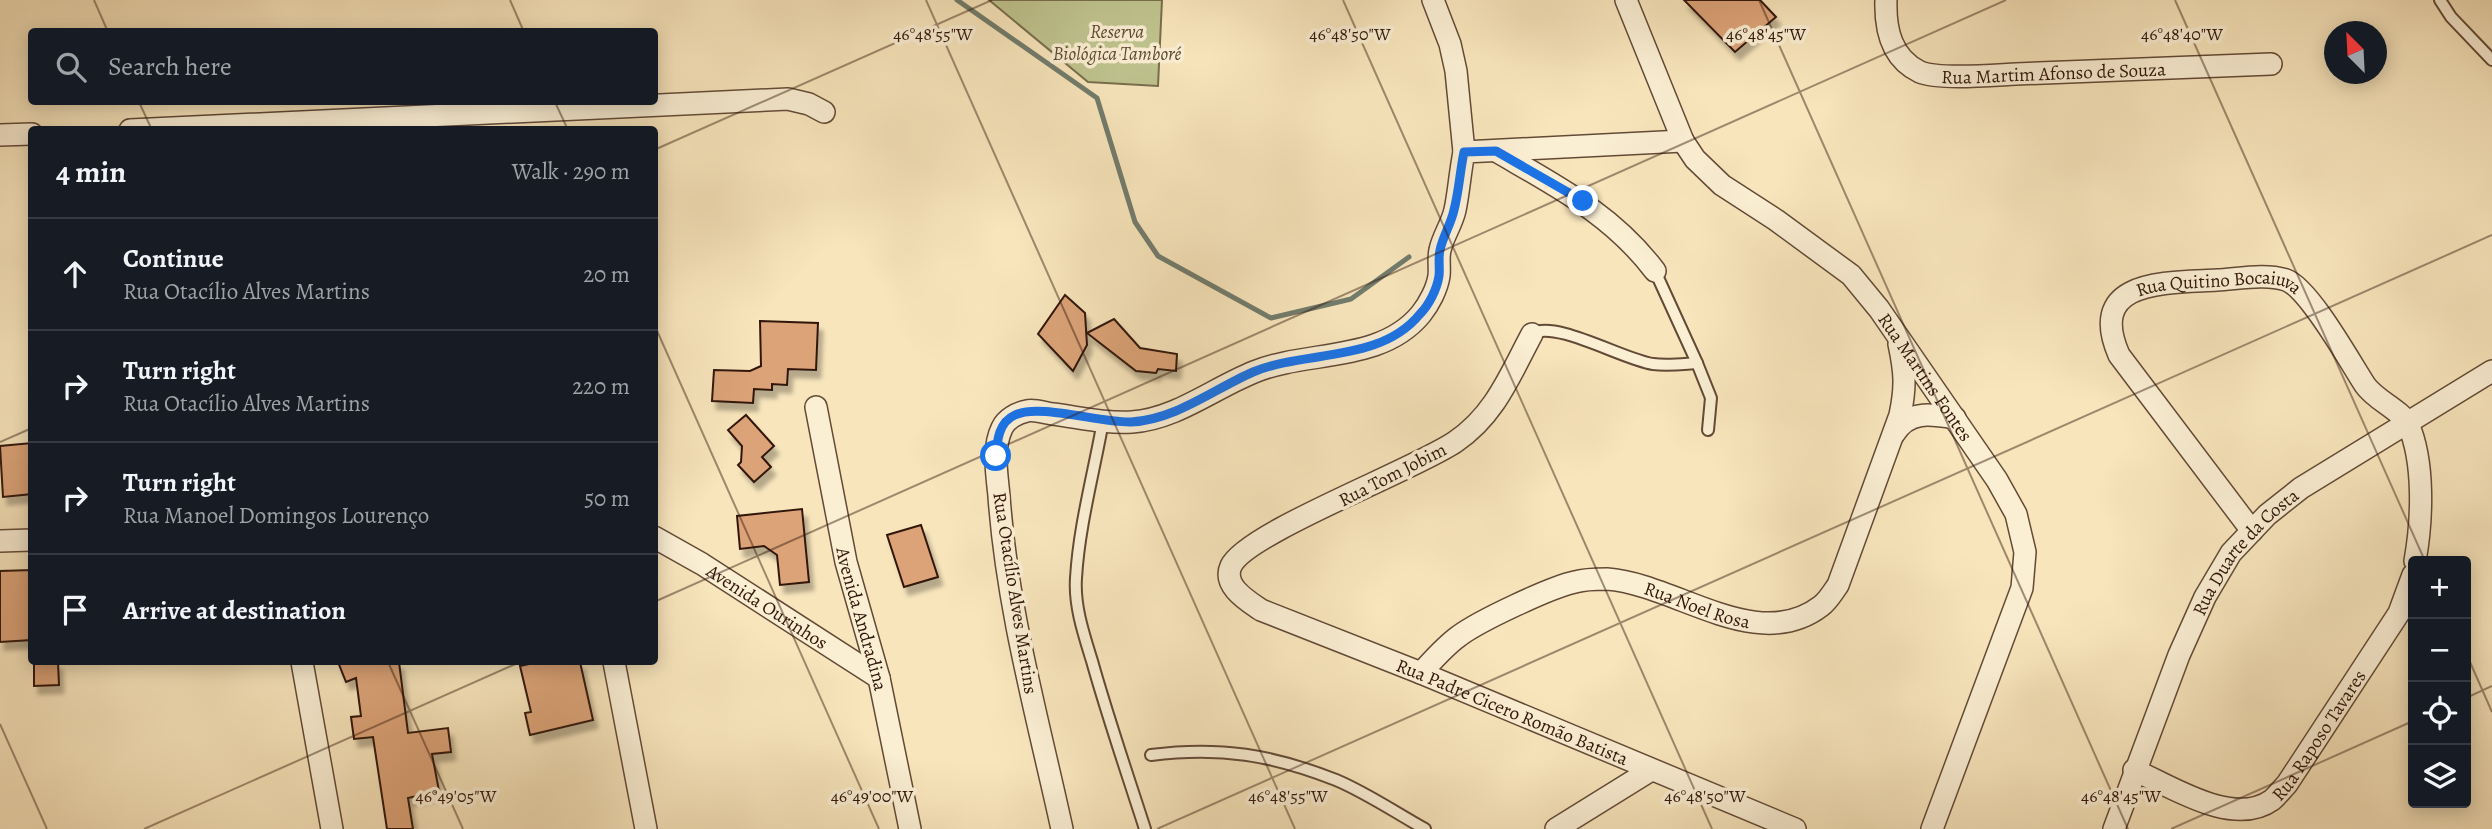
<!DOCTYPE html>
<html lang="en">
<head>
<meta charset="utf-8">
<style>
  :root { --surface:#171b24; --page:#20242c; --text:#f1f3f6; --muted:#9ea1a6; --line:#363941 }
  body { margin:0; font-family:Alegreya,serif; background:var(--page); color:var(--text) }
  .controls { position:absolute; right:21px; bottom:21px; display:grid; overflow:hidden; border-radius:7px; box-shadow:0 4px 18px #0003 }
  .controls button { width:63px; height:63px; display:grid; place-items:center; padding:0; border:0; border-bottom:2px solid var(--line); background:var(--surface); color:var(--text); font:35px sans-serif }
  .compass { position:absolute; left:2324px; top:21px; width:63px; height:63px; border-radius:50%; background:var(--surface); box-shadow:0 4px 18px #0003; rotate:336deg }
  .stop { position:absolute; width:21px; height:21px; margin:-16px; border:5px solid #1a73e8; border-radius:50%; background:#fff }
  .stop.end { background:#1a73e8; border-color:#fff; box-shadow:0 2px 7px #0008 }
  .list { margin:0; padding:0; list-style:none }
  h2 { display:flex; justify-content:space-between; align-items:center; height:91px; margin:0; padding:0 28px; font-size:30px }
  h2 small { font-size:23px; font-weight:400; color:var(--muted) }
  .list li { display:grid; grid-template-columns:46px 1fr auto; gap:21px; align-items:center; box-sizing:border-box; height:112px; padding:0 28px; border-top:2px solid var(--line) }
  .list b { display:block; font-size:26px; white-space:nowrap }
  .list p { margin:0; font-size:23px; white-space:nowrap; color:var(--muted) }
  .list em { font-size:23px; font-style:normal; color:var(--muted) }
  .icon { flex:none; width:38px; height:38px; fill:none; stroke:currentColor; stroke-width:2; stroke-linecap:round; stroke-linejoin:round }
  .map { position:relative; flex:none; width:2492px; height:829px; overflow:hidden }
  .search { position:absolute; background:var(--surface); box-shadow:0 4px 18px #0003; left:28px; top:28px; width:630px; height:77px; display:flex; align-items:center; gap:18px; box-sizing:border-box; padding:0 24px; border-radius:7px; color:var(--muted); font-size:26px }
  .panel { position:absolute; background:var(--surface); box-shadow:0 4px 18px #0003; left:28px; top:126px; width:630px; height:539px; border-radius:7px }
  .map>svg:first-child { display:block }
  .green { fill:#bfc48f; stroke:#786e4d; stroke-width:2 }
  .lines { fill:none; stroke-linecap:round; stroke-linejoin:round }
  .stream { stroke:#727c6c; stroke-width:5 }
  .building { fill:#dca378; stroke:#31170b; stroke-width:2; filter:url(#shadow) }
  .lane-casing { stroke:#634a37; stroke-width:14 }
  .street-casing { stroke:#634a37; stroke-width:24 }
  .lane { stroke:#faeed3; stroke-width:10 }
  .street { stroke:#faeed3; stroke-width:21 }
  .route { stroke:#1a73e8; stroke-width:9 }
  .ticks { fill:none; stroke:#31170b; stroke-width:2; stroke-opacity:0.45 }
  .labels { text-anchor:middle; stroke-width:7; stroke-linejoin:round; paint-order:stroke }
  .park-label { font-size:19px; font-style:italic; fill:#5c4b33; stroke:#faeed3 }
  .street-label { font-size:19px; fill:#31170b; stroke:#faeed3 }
  .ticks-label { font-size:18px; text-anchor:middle; fill:#31170b; stroke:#faeed3; stroke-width:7; stroke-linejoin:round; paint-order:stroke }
</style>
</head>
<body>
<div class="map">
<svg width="2492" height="829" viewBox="0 0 2492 829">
  <defs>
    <filter id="shadow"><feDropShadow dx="4.5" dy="8" stdDeviation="2" flood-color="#0004"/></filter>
  </defs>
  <rect width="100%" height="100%" fill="#f8e5bc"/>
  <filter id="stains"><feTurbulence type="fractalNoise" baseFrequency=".00286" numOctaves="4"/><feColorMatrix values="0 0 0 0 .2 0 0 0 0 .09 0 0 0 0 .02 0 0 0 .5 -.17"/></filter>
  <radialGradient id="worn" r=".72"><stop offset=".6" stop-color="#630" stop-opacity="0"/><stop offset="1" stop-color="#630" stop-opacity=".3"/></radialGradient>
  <!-- green -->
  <polygon class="green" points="989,0 1162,0 1158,86 1088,82"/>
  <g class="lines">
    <!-- stream -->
    <polyline class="stream" points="957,0 1097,98 1135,222 1158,256 1271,318 1351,299 1409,257"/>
  </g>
  <!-- building -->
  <g class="building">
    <polygon points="1684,0 1760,0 1776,17 1735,52"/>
    <polygon points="1065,295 1085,313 1087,345 1073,371 1038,334"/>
    <polygon points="1114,319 1140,348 1177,354 1176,371 1158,369 1156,373 1136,371 1087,333"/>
    <polygon points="760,321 818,323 816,370 788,369 787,385 772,384 772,390 754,389 753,403 712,401 714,370 750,371 761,366"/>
    <polygon points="746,415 774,446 762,457 771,467 754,482 738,465 741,462 742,446 728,430"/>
    <polygon points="32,443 32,494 3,497 0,446"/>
    <polygon points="802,509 809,582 780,585 777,555 764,546 740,549 737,516"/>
    <polygon points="921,525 938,577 904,587 887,535"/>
    <polygon points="32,570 32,640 0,642 0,571"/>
    <polygon points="34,662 58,662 59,685 34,686"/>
    <polygon points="338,662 399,662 408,733 448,728 451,752 432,754 439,791 408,798 413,829 387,829 373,737 354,739 351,717 361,716 356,678 346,682"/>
    <polygon points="538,662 580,662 593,720 530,735 525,713 531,712 520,666"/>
  </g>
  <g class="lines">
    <!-- lane casing -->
    <g class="lane-casing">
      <g id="lane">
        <polyline points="2440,0 2451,17 2492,60"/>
        <polyline points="1655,271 1697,363 1711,398 1708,430"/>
        <path d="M1532 334C1554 319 1624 360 1653 364 1668 366 1682 364 1697 363"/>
        <path d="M1103 421C1094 472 1079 526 1076 578 1074 606 1084 635 1092 661 1108 718 1127 773 1145 829"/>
        <path d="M1151 755C1219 746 1273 755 1336 780 1367 793 1396 813 1425 829"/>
      </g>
    </g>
    <!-- street casing -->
    <g class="street-casing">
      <g id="street">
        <polyline points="1433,0 1450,44 1456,71 1464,152"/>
        <path id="s1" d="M1626 0 1683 141 1695 159 1722 185 1776 220 1851 275 1879 309 1997 480 2016 514 2025 552 2022 588 1932 829"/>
        <path id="s2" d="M1886 0C1885 29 1891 58 1920 72 1939 80 1994 75 2016 74 2101 71 2186 68 2271 64"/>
        <polyline points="130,130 788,99 809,104 824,112"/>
        <polyline points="0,135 32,134"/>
        <path d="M1496 151C1556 186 1612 214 1655 271"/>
        <path id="s3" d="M1532 334C1510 375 1495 415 1455 442 1414 470 1246 533 1231 566 1222 586 1248 601 1261 610L1421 673 1795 829"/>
        <path id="s4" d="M816 407 846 562 879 678 910 829"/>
        <path d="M1894 434C1908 410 1931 414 1955 418"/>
        <path id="s5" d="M2252 531 2119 355C2086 279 2166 283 2217 280 2237 279 2266 273 2286 280 2309 288 2350 362 2365 385 2375 400 2401 410 2408 424 2425 462 2422 522 2415 561"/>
        <path id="s6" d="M654 537 702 564 879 678"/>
        <polyline points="0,541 32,540"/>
        <polyline points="302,662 332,829"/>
        <polyline points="614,662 646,829"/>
        <path id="s7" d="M1421 673C1433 660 1445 646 1459 636 1479 621 1551 587 1575 582 1585 579 1598 579 1607 579 1676 584 1757 655 1821 606 1828 601 1833 592 1838 585L1900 415C1906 387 1905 372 1899 344"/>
        <path id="s8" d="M2134 770C2171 786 2233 828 2272 800 2277 796 2282 789 2287 784L2399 613 2413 575"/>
        <path d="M1062 829C1038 719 1007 609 999 496 997 474 992 449 1002 428 1006 419 1017 413 1027 411 1034 409 1045 413 1053 414 1078 417 1106 424 1132 422 1176 419 1214 388 1254 372 1307 350 1381 363 1421 314 1429 304 1437 289 1439 276 1440 268 1438 258 1440 250 1443 236 1452 224 1455 210 1459 191 1460 172 1464 152L1683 141"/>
        <polyline points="1556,829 1651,770"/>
        <path id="s9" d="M2114 829 2179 655 2205 597 2231 553 2267 515 2301 488 2492 371"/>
      </g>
    </g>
    <!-- lane -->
    <use href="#lane" class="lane"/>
    <!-- street -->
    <use href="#street" class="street"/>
  </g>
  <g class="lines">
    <!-- route -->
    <path class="route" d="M996 456C997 440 999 422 1015 415 1039 403 1100 423 1131 422 1175 420 1214 389 1253 372 1306 350 1380 363 1420 314 1429 305 1437 289 1439 276 1440 268 1438 258 1440 250 1443 236 1451 224 1454 210 1459 191 1460 171 1464 152L1496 151 1583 201"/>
  </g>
  <!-- ticks -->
  <path class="ticks" d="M94 0 108 32M510 0 524 32M926 0 1295 829M1343 0 1712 829M1759 0 2128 829M2175 0 2425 561M139 102 152 130M555 102 568 130M654 150 992 0M654 324 879 829M0 442 32 428M654 602 2006 0M2466 653 2492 712M388 662 463 829M2466 698 2492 686M0 724 47 829M144 829 520 662M1157 829 2492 235M2171 829 2413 721"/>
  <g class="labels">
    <!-- park labels -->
    <g class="park-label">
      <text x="1117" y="38">Reserva<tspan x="1117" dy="22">Biológica Tamboré</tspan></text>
    </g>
    <!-- street labels -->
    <g class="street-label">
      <text dy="7" stroke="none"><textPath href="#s2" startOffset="219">Rua Martim Afonso de Souza</textPath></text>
      <text dy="7" stroke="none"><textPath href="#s5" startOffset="382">Rua Quitino Bocaiuva</textPath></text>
      <text dy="7" stroke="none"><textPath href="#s1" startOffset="495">Rua Martins Fontes</textPath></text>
      <text transform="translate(1392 474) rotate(-27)" y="7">Rua Tom Jobim</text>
      <text dy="7" stroke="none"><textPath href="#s9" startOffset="310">Rua Duarte da Costa</textPath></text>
      <text transform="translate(1016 593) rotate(81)" y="7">Rua Otacílio Alves Martins</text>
      <text dy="7" stroke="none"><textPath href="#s7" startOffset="308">Rua Noel Rosa</textPath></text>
      <text dy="7" stroke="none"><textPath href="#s6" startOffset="133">Avenida Ourinhos</textPath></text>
      <text dy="7" stroke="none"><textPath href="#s4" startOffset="217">Avenida Andradina</textPath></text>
      <text dy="7" stroke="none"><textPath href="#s3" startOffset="721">Rua Padre Cicero Romão Batista</textPath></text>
      <text dy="7" stroke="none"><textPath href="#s8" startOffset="228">Rua Raposo Tavares</textPath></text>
    </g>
  </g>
  <g class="ticks-label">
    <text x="933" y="40">46°48'55"W</text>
    <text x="1350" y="40">46°48'50"W</text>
    <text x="1766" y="40">46°48'45"W</text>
    <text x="2182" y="40">46°48'40"W</text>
    <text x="456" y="802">46°49'05"W</text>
    <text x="872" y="802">46°49'00"W</text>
    <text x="1288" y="802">46°48'55"W</text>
    <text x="1705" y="802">46°48'50"W</text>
    <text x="2121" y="802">46°48'45"W</text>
  </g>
  <rect width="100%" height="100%" filter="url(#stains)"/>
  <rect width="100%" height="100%" fill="url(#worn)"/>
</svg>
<div class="controls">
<button>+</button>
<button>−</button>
<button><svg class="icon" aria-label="locate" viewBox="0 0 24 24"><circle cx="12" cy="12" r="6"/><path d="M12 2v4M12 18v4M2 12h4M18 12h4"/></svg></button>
<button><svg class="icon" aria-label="layers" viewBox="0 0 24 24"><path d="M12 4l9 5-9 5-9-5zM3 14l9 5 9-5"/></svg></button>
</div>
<svg class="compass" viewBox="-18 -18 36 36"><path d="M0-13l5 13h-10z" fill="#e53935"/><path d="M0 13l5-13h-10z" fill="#9ea1a6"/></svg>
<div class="stop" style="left:996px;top:456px"></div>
<div class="stop end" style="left:1583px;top:201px"></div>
<div class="search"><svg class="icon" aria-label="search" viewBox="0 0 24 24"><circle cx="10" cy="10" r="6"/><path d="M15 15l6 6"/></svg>Search here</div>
<section class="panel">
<h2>4 min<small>Walk · 290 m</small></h2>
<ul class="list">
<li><svg class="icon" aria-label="ahead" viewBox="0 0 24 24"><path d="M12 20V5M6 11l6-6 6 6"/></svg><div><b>Continue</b><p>Rua Otacílio Alves Martins</p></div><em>20 m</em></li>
<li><svg class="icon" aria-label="right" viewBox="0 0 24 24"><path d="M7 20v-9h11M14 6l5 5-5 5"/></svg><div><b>Turn right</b><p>Rua Otacílio Alves Martins</p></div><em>220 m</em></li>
<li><svg class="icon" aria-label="right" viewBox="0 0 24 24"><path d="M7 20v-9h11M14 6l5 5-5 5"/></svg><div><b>Turn right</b><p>Rua Manoel Domingos Lourenço</p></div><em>50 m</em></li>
<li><svg class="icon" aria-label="arrive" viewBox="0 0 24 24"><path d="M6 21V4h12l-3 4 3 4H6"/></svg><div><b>Arrive at destination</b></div></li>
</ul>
</section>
</div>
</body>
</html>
